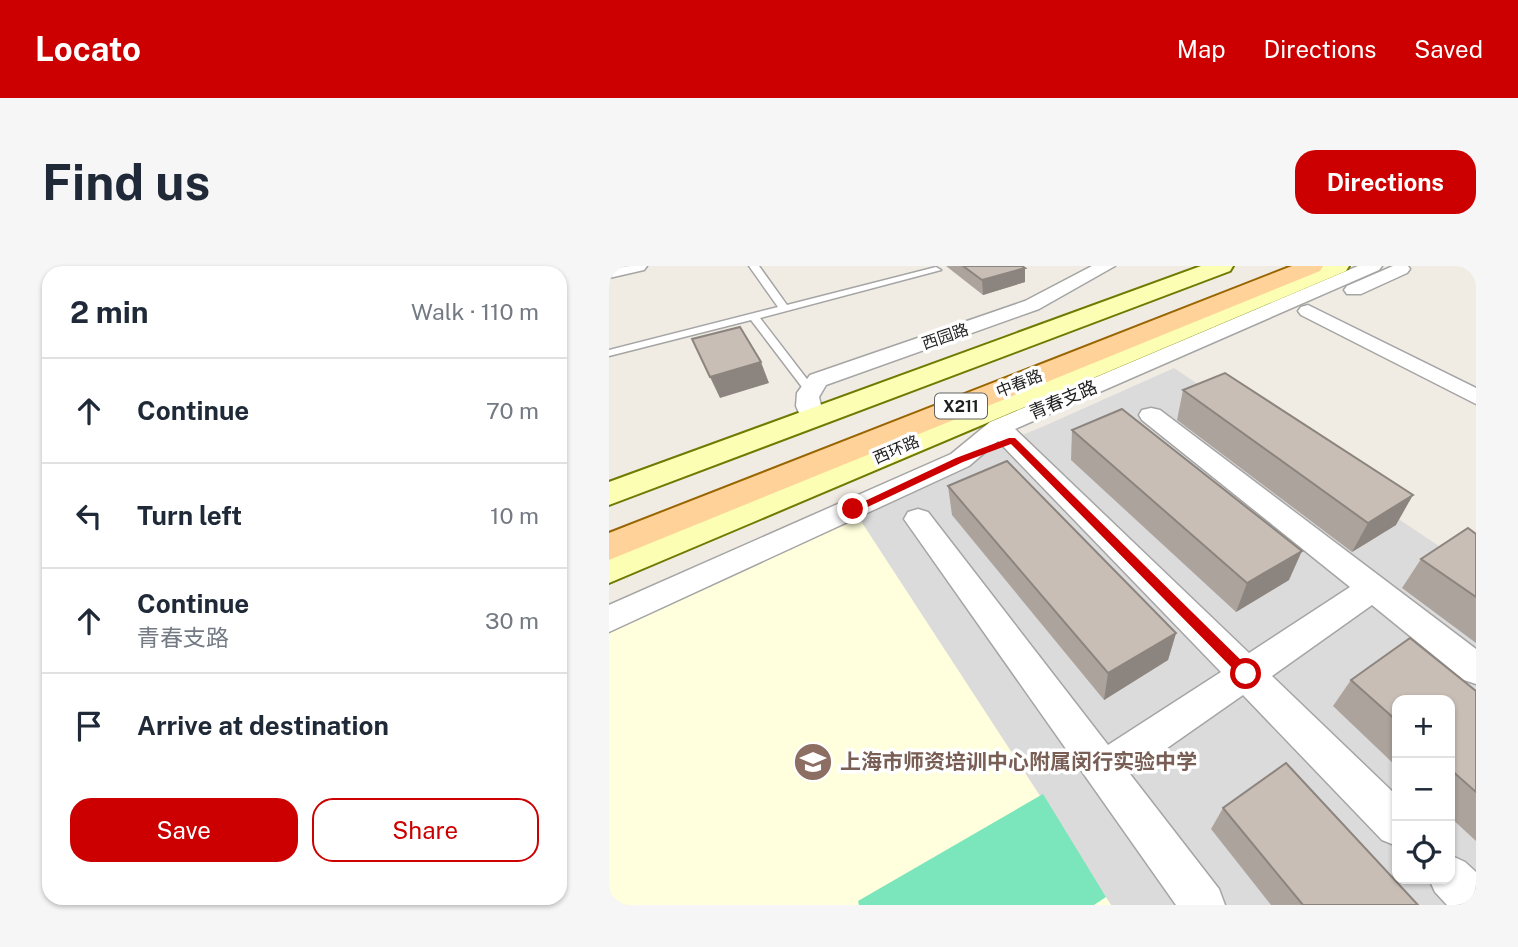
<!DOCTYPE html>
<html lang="en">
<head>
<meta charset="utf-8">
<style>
  :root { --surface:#fff; --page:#f6f6f7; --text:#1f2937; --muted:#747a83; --line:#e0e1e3; --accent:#cc0001 }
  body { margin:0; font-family:"Public Sans","Noto Sans SC",sans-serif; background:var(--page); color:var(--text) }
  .controls { position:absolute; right:21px; bottom:21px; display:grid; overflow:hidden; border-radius:14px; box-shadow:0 2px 5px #0004 }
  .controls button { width:63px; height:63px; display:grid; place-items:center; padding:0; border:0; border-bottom:2px solid var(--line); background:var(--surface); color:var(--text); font:35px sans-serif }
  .stop { position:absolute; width:21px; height:21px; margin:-16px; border:5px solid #cc0001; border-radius:50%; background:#fff }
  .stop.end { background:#cc0001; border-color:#fff; box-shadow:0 2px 7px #0008 }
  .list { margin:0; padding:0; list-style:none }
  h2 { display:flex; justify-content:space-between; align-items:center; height:91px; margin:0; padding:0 28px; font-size:30px }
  h2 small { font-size:23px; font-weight:400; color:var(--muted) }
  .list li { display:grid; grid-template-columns:46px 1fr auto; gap:21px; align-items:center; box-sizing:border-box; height:105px; padding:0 28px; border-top:2px solid var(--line) }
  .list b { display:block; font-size:26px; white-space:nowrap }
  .list p { margin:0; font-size:23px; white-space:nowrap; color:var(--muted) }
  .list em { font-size:23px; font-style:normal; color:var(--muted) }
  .actions { display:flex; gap:14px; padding:21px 28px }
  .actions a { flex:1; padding:16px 0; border:2px solid var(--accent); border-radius:21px; text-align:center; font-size:24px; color:var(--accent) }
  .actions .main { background:var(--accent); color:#fff }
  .icon { flex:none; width:38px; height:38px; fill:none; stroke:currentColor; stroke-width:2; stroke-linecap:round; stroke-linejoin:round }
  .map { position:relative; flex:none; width:867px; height:639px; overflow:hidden; border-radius:21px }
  header { display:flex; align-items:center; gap:42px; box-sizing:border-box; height:98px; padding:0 35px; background:var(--accent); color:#fff }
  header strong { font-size:33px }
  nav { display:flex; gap:38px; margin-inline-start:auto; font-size:24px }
  .intro { display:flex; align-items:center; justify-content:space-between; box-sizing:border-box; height:168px; padding:0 42px }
  h1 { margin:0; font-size:49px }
  .button { padding:18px 32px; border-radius:21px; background:var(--accent); color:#fff; font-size:24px; font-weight:700 }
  main { display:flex; gap:42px; padding:0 42px }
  aside { flex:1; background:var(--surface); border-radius:21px; box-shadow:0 2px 5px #0004 }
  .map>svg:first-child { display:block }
  .residential { fill:#dcdbdb; fill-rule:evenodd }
  .education { fill:#ffd }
  .pitch { fill:#7be5bc }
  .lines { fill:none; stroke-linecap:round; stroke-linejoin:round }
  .service-casing { stroke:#a5a5a5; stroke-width:3 }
  .minor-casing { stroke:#a5a5a5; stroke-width:3 }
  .secondary-casing { stroke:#6e7a00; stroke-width:4 }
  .primary-casing { stroke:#986500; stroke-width:4 }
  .service { fill:#fff; fill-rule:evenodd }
  .minor { fill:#fff; fill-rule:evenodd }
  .secondary { fill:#fbfeb3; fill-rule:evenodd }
  .primary { fill:#ffd299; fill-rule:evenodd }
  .wall { fill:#aca39d }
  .shaded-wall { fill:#8c857f }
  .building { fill:#c8beb6; stroke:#8c857f; stroke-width:2 }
  .route { fill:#cc0001 }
  .labels { text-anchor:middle; stroke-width:7; stroke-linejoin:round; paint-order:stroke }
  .far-street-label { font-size:16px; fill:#1e1e1e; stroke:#fff }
  .shield { fill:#fff; stroke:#626262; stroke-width:2 }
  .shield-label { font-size:16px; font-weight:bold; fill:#1e1e1e }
  .street-label { font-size:18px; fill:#1e1e1e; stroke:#fff }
  .near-education-label { font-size:21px; font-weight:bold; fill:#785e54; stroke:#fff; text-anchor:start }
</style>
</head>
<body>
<header>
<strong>Locato</strong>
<nav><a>Map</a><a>Directions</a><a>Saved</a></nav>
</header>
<div class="intro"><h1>Find us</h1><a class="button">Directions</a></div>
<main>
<aside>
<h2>2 min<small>Walk · 110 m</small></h2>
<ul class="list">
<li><svg class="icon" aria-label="ahead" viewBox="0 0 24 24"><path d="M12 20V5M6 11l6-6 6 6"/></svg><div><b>Continue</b></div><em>70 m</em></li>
<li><svg class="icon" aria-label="left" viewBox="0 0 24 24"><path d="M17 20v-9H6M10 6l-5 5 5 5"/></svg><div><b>Turn left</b></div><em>10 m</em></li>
<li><svg class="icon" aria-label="ahead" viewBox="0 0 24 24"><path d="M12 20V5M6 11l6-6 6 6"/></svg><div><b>Continue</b><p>青春支路</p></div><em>30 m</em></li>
<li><svg class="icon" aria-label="arrive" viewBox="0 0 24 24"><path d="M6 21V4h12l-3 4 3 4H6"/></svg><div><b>Arrive at destination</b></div></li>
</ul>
<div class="actions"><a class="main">Save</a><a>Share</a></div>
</aside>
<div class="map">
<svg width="867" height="639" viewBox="0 0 867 639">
  <rect width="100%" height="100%" fill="#f0ece3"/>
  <!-- residential -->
  <path class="residential" d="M565 102 867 305V639H502L244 243 351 194 433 161ZM788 434H841V613H788Z"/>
  <!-- education -->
  <polygon class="education" points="244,243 502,639 0,639 0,353"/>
  <!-- pitch -->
  <polygon class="pitch" points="434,528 497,631 485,639 250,639 249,635"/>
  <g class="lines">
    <!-- service casing -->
    <g class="service-casing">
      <polygon id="service" points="140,0 150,0 178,39 327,1 332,4 151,52 204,121 204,125 196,125 142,54 0,90 0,84 169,41"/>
    </g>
    <!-- minor casing -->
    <g class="minor-casing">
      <g id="minor">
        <polygon points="0,0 38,0 35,4 0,12"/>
        <polygon points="483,0 506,0 430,43 217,119 210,131 215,151 212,156 203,158 194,156 187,140 188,127 201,109 416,35"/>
        <polygon points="749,0 773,0 770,4 406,163 640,387 741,321 533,154 530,149 533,144 542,142 551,144 867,383 867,418 855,414 763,339 663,410 788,530 788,580 773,574 634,429 521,508 610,623 616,639 567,639 295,253 299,246 309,243 319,246 499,479 612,406 389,175 360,200 0,366 0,339 342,188 381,156"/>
        <polygon points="784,0 799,0 801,3 798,7 752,28 738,28 735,24 738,20"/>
        <polygon points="699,39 867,122 867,138 692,49 689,45 692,41"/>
        <polygon points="841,589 856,596 867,606 867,639 838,639 826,626 820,613 841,613"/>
      </g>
    </g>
    <!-- secondary casing -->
    <g class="secondary-casing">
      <g id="secondary">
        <polygon points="592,0 624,0 621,5 0,239 0,216"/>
        <polygon points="710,0 740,0 737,5 0,317 0,288"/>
      </g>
    </g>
    <!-- primary casing -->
    <g class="primary-casing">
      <polygon id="primary" points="683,0 714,0 711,5 0,294 0,267"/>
    </g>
    <!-- service -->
    <use href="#service" class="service"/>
    <!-- minor -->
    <use href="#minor" class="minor"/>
    <!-- secondary -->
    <use href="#secondary" class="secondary"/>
    <!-- primary -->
    <use href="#primary" class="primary"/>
  </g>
  <!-- wall -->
  <g class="wall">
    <polygon points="337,0 413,0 416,16 374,29"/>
    <polygon points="574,124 787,259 743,286 568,154"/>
    <polygon points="463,164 680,314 627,346 462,194"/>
    <polygon points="339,220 567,367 559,394 495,434 343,249"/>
    <polygon points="867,268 867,377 793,322 812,293"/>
    <polygon points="742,414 867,425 867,575 841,551 841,434 788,434 788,501 724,440"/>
    <polygon points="614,542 809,639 662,639 602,563"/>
  </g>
  <!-- shaded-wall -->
  <g class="shaded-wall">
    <polygon points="416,2 416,16 374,29 373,14"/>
    <polygon points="152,96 160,117 111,132 101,111"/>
    <polygon points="804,229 787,259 743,286 759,257"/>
    <polygon points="693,285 680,314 627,346 638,317"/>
    <polygon points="567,367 559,394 495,434 499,407"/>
  </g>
  <!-- building -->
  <g class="building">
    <polygon points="354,0 413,0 416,2 373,14"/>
    <polygon points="131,61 152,96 101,111 83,73"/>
    <polygon points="616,107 804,229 759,257 574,124"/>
    <polygon points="513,143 693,285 638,317 463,164"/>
    <polygon points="398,195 567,367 499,407 339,220"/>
    <polygon points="859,262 867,268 867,331 812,293"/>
    <polygon points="801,372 867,425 867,526 841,503 841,434 788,434 788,455 742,414"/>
    <polygon points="677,497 809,639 694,639 614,542"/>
  </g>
  <!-- route -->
  <polygon class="route" points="400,172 406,172 642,404 642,412 633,412 402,178 354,196 248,246 239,243 347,192"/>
  <!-- icons -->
  <defs>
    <g id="school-disc" transform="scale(2.0125)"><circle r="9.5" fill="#8d6e63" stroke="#fff"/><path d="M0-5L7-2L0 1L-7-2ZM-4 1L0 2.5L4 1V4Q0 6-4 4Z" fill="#fff"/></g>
  </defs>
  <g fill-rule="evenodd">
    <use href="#school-disc" x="204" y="496"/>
  </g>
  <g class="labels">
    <!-- far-street labels -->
    <g class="far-street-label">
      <text transform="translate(336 70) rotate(-19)" y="6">西园路</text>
      <text transform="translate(410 117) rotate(-22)" y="6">中春路</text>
      <text transform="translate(287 183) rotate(-23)" y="6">西环路</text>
    </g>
    <!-- shield labels -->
    <rect class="shield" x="326" y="127.5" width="52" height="25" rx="5"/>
    <g class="shield-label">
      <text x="352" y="146">X211</text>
    </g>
    <!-- street labels -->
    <g class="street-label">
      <text transform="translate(454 134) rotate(-23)" y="6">青春支路</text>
    </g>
    <!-- near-education labels -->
    <g class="near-education-label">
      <text x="231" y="503">上海市师资培训中心附属闵行实验中学</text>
    </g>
  </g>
</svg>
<div class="controls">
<button>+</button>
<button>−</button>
<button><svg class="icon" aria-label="locate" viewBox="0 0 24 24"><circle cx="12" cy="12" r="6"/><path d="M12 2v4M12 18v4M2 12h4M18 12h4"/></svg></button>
</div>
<div class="stop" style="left:637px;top:408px"></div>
<div class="stop end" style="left:244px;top:243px"></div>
</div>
</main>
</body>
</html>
